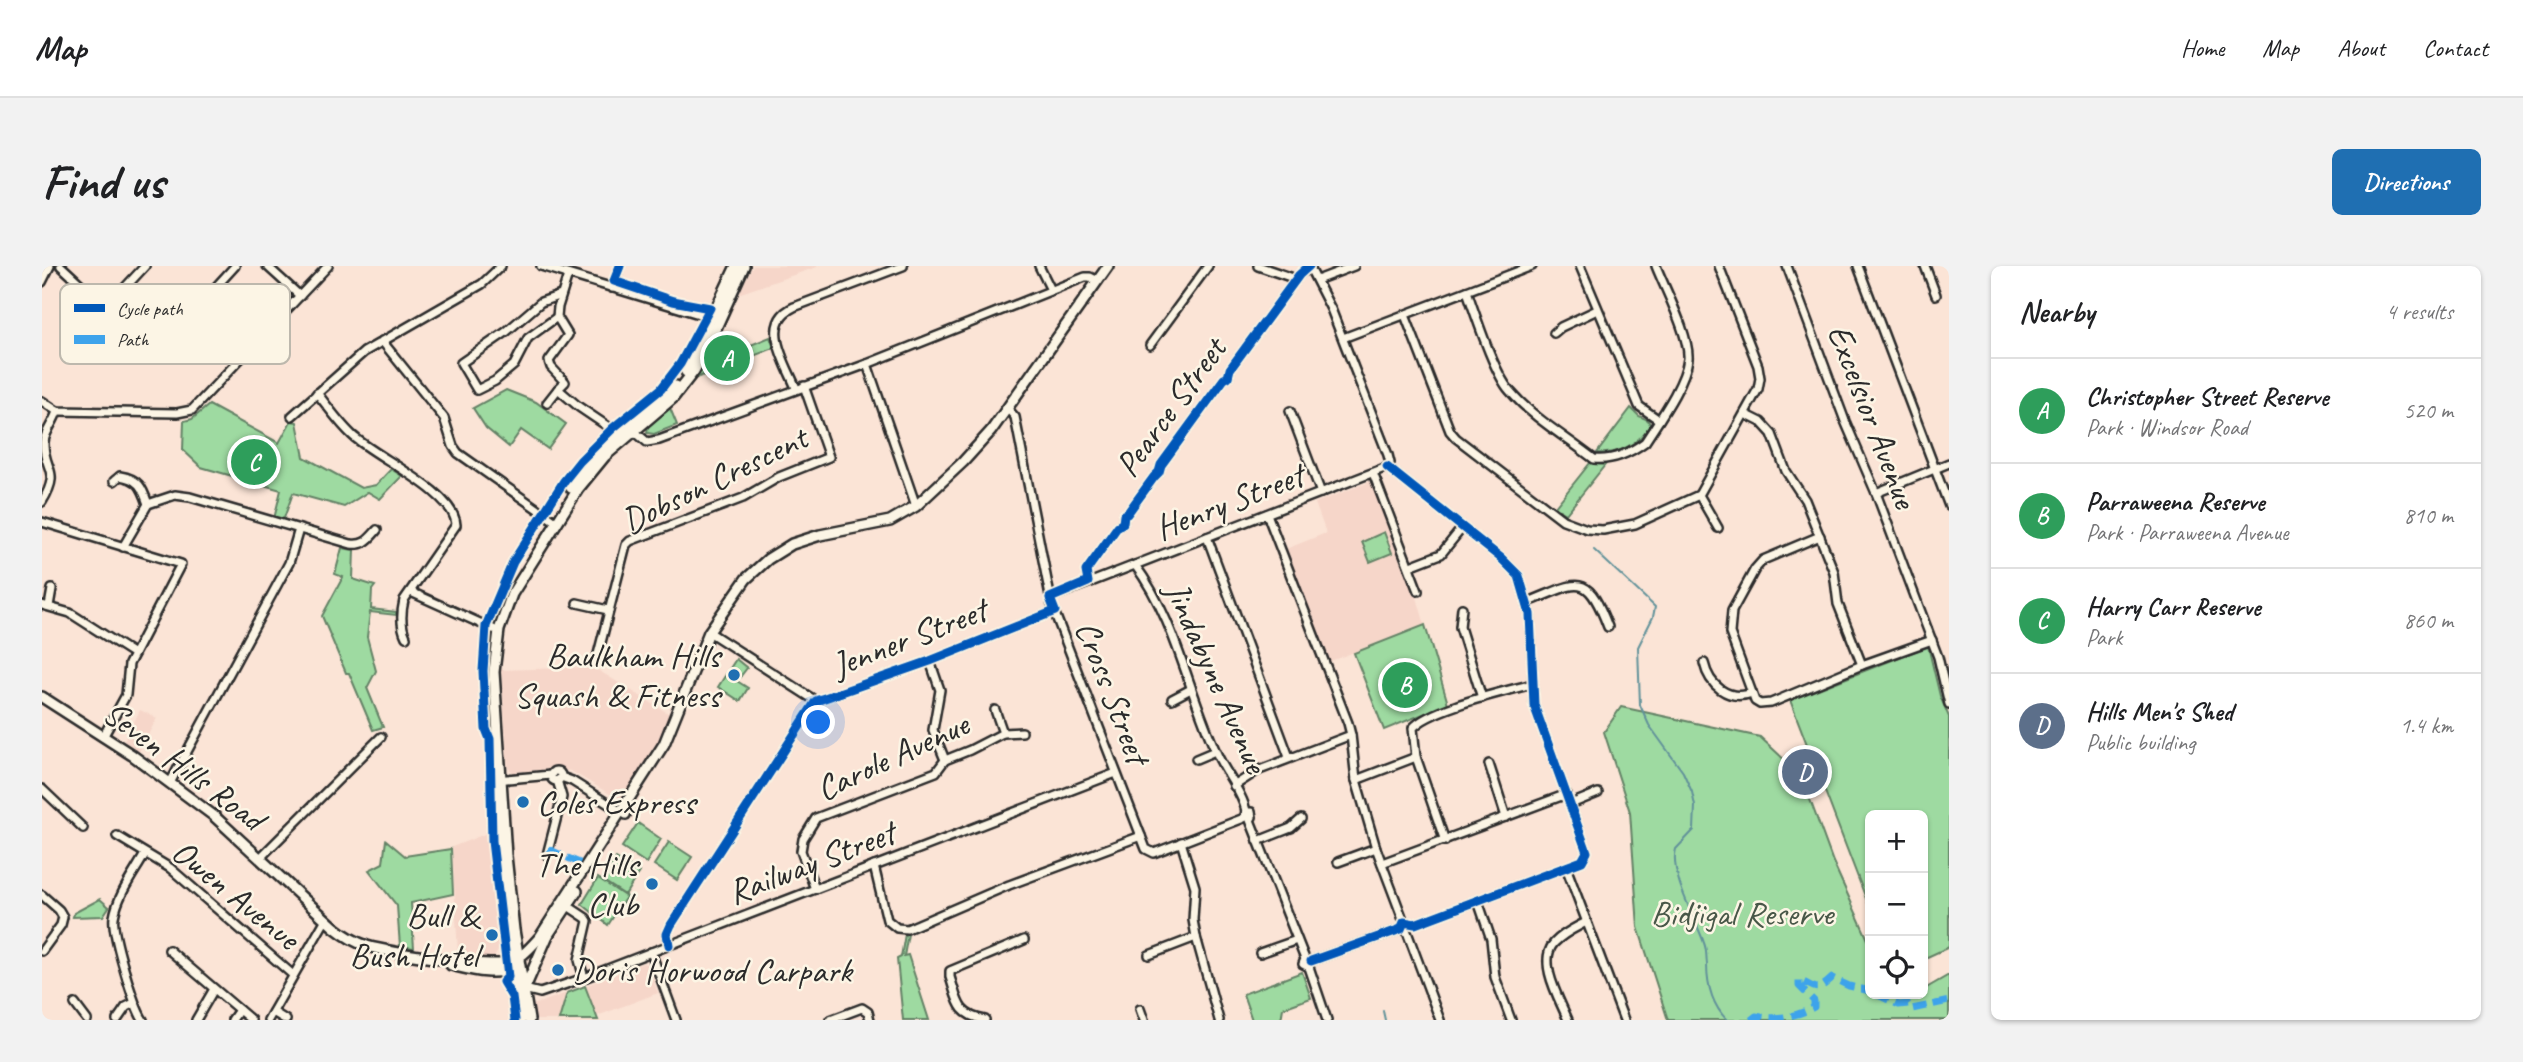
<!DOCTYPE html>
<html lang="en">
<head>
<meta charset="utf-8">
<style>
  :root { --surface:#fff; --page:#f2f2f2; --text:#202124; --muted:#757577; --line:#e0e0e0; --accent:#1f6fb2 }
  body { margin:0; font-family:Caveat,sans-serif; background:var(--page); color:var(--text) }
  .controls { position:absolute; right:21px; bottom:21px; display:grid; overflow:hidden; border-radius:10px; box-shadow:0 2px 5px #0004 }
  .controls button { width:63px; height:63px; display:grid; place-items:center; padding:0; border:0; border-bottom:2px solid var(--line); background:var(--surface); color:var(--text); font:35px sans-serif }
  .you { position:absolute; left:777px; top:457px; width:24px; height:24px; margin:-18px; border:5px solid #fff; border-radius:50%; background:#1a73e8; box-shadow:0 0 0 10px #1a73e833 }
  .badge { display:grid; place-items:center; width:46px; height:46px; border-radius:50%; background:var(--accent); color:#fff; font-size:23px; font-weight:700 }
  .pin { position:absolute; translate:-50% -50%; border:4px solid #fff; box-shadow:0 2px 7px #0006 }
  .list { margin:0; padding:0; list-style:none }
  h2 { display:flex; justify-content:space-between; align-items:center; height:91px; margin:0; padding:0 28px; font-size:30px }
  h2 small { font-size:23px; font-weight:400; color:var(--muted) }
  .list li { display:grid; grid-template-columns:46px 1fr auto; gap:21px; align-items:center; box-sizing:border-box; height:105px; padding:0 28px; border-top:2px solid var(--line) }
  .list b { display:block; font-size:26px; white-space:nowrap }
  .list p { margin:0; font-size:23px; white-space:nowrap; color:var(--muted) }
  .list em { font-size:23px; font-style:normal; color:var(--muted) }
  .icon { flex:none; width:38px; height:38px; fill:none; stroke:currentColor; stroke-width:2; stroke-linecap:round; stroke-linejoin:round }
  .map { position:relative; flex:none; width:1907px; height:754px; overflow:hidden; border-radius:10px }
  header { display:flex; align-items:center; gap:42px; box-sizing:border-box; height:98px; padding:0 35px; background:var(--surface); border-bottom:2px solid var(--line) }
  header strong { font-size:33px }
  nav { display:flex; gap:38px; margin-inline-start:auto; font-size:24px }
  .intro { display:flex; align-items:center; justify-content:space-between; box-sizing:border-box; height:168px; padding:0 42px }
  h1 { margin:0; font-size:49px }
  .button { padding:18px 32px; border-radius:10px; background:var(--accent); color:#fff; font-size:24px; font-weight:700 }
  main { display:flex; gap:42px; padding:0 42px }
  aside { flex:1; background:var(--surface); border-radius:10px; box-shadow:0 2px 5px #0004 }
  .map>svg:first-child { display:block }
  .built { fill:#f6d6c9 }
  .green { fill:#9edaa1; stroke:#648266; stroke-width:2 }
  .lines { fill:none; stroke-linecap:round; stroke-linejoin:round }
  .stream { stroke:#62929a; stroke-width:2 }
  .minor-casing { stroke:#2b2b2b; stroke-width:12 }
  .major-casing { stroke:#2b2b2b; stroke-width:14 }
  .minor { stroke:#fcf5e5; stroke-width:7 }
  .major { stroke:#fcf5e5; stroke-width:9 }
  .quiet { stroke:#3ea3eb; stroke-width:7; stroke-dasharray:14 7; stroke-linecap:butt }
  .cycleway-casing { stroke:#fcf5e5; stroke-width:13 }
  .cycleway { stroke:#0057b8; stroke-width:9 }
  .poi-dot { fill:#1f6fb2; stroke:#fcf5e5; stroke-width:2.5 }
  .labels { text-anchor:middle; stroke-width:5; stroke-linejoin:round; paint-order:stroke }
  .street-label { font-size:35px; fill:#2b2b2b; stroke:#fcf5e5 }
  .poi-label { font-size:35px; fill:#2b2b2b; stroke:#fcf5e5; text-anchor:end }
  .park-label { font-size:35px; fill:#485748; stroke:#fcf5e5 }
  .key { fill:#fcf5e5; stroke:#bdb8ad; stroke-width:2 }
  .key-label { font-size:19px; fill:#2b2b2b }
</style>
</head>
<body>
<header>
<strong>Map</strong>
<nav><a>Home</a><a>Map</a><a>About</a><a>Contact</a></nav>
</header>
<div class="intro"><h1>Find us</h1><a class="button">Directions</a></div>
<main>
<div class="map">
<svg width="1907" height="754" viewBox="0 0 1907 754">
  <rect width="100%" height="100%" fill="#fbe4d6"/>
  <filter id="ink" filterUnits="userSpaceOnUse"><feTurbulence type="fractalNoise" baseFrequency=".0143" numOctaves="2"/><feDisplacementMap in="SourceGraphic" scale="14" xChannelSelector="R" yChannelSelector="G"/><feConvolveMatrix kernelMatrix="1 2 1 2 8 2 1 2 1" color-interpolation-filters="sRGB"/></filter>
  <g filter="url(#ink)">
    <!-- built -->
    <g class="built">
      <polygon points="711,0 778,0 696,28"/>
      <polygon points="1330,215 1374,328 1383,359 1286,396 1244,283 1284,267 1273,237"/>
      <polygon points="551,401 629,449 623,469 582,532 578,534 529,505 513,503 471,506 466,502 459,404"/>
      <polygon points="98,444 115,452 97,486 82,475"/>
      <polygon points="448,566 453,631 457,647 458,682 452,691 443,692 416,688 410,581"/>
      <polygon points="601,697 606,699 616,727 555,750 543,720"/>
      <polygon points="525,727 517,754 493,754 491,739"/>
    </g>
    <!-- green -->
    <g class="green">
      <polygon points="728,71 732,82 654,112 671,82 692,86"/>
      <polygon points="464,124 494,136 524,158 506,183 479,164 467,181 444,162 431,142"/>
      <polygon points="167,139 237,177 249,155 255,156 262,191 319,222 334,219 349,203 360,210 338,233 326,226 302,241 251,227 241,255 232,253 239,224 159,201 141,184 142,155 150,153"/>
      <polygon points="628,142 635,159 612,168 605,167 606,160"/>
      <path d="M1589 142 1597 150 1606 154 1608 159C1597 178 1576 189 1555 187Z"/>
      <polygon points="1548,197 1563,199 1524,248 1513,241"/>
      <polygon points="1342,266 1350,287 1328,296 1320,276"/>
      <polygon points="300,282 312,284 311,313 333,320 330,324 329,343 354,346 354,349 328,346 325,371 334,405 325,422 341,461 331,464 307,407 304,407 280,350 301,311 293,308"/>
      <polygon points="1383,359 1406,438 1342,464 1312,387"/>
      <polygon points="1886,380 1898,430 1907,451 1907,681 1881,693 1881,549 1828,549 1828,643 1748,434"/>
      <polygon points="694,393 705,402 695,415 706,422 698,435 676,421"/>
      <polygon points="1579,441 1718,471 1759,509 1791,596 1828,678 1828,728 1881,728 1881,724 1907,709 1907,754 1626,754 1596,661 1588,546 1562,466"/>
      <polygon points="596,557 619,573 604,597 580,581"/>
      <polygon points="344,574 363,590 409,583 411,628 369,637 372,682 358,680 355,640 327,604 341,597"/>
      <polygon points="627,576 650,591 635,614 612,599"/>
      <polygon points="574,592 597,606 583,629 560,614"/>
      <polygon points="556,612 584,631 566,659 540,638"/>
      <polygon points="58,633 67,641 61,650 31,651 32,647"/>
      <polygon points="863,668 866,668 862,690 866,689 887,754 861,754 855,693 859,691"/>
      <polygon points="1260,706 1269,732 1241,742 1239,754 1210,754 1201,728"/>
      <polygon points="543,720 556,754 517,754 525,727"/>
    </g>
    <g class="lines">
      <!-- stream -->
      <g class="stream">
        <path d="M1552 284 1613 341 1611 351 1596 381 1598 439 1607 459 1641 506 1650 526 1653 540 1652 564 1634 583C1627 608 1654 653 1662 677 1665 684 1664 691 1665 698 1665 719 1670 739 1685 754"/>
        <polyline points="1341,745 1343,754"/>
      </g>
      <!-- minor casing -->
      <g class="minor-casing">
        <g id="minor">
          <polyline points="19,0 99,74 113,78 128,71 193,0"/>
          <polyline points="225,0 258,30"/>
          <polyline points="499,0 670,52"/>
          <polyline points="997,0 1009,24"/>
          <polyline points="1216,0 1254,13"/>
          <polyline points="1267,0 1289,43 1346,189 1348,197 1345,201"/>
          <polyline points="1538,0 1597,140 1617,154"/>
          <polyline points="1745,0 1803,155 1834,227 1896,391 1907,438"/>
          <polyline points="1816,0 1907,240"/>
          <polyline points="1883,0 1894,29"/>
          <polyline points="526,9 516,41 515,51 526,69 507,95 509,101 523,116 516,123 537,141 577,168"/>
          <polyline points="1275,14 1312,0"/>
          <polyline points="0,16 8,0"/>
          <polyline points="570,22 578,0"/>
          <path d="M1425 25C1434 50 1452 107 1468 125 1491 152 1524 171 1552 193 1571 195 1588 187 1603 176 1617 154 1643 118 1646 93 1648 71 1623 23 1614 0"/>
          <polyline points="64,42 103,0"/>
          <polyline points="1363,49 1408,165 1414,172 1521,254 1545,263 1561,264 1593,258 1657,229 1716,123 1718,112 1716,100 1677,0"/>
          <polyline points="515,51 486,72 472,99 453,115 435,124 419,97 464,66 499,36 519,29"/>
          <polyline points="1512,67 1519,61 1555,44"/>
          <polyline points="1301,72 1490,0"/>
          <polyline points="340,75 402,152 411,180 416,187 514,256"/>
          <polyline points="41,78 54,73 74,51"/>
          <polyline points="1108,79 1166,0"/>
          <polyline points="825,98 874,240"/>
          <path d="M754 122C744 97 717 57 752 41L861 0"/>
          <path d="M275 127C286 141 297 157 310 169 333 191 413 226 414 259L362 334C359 347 358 359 364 371"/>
          <polyline points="0,135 15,145 135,147 150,144 286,0"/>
          <polyline points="505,137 516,123"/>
          <polyline points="965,142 973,151 1010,340 1104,583 1112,587 1202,552 1204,546 1209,546 1210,551 1208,554 1263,693 1261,698 1267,701"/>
          <polyline points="1248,145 1279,227"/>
          <polyline points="1703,148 1719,156 1730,168 1744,205 1763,234 1792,306 1796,338 1820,399"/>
          <polyline points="250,150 322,86 440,18 459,0"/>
          <polyline points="592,165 605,176 617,174 825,98 1043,11 1048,11 1056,15"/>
          <polyline points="1331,207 1376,325"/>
          <path d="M72 215 78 210C97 213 100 221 106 238"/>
          <polyline points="1834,227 1907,197"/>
          <polyline points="1657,229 1676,262"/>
          <path d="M0 236C20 203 1 205 2 176 3 165 13 155 15 145"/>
          <polyline points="1225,248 1306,457 1309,469 1314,514 1334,582 1362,656"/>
          <polyline points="0,256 139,298 87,398 84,429 61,471"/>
          <polyline points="1778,270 1721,294 1713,303 1690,345 1688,367 1713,435 1718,438 1729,437 1820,399 1890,374"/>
          <polyline points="1165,271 1247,491"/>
          <path d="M81 281 106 238 133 229 148 231 309 278C322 280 327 273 335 264"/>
          <path d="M1093 299C1134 354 1146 426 1175 488 1182 505 1202 529 1204 546"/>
          <polyline points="1368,300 1399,288 1420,262"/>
          <polyline points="1046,316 1044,305 1076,260 1081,257 1082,249 1085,248 1112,211 1117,206 1119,199 1182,113 1186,111 1188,103 1257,9 1268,1"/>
          <polyline points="369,326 451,363"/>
          <polyline points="1008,332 1345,201"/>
          <path d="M1486 336C1536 317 1544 303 1566 361"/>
          <polyline points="535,337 566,344"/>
          <polyline points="0,339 28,347 92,388"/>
          <polyline points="7,340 10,323"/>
          <polyline points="1420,342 1418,361 1440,432"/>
          <polyline points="667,366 774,435"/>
          <polyline points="888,395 898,424 891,464 903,494"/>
          <polyline points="554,396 584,279 588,275 701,232 737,211 787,191 762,120"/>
          <path d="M1662 397C1667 419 1686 436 1710 427"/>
          <polyline points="1130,433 1149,423"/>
          <polyline points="774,435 888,395 1013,345"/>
          <polyline points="953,444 961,467"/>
          <polyline points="1154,493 1173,485"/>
          <polyline points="1447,498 1464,551"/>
          <circle cx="514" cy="510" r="5"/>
          <polyline points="519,511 530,515 584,549"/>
          <polyline points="454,514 509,509"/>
          <polyline points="1314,514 1374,491"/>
          <polyline points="128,517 247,297 257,263"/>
          <polyline points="1192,520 1215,505 1309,469"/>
          <polyline points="0,523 41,562"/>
          <polyline points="1529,538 1556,527"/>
          <polyline points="75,570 128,602 251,709"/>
          <polyline points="1216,575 1249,562 1259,553"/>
          <path d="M1403 575 1374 491 1371 462C1388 442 1462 426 1490 418"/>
          <polyline points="1139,576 1153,621 1151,654 1154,671 1177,754"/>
          <polyline points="505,589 520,531 515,514"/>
          <polyline points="218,592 339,471"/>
          <polyline points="1296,596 1334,582"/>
          <polyline points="1340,597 1525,528"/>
          <polyline points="832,600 845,654 855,662 865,663 967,619 1099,570"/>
          <polyline points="1524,601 1582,754"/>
          <polyline points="773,623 759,585 761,573 774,552 894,506 903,494 928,484 961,467 980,466"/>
          <polyline points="0,629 17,644 21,651 19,659 0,685"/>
          <polyline points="1436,635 1449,673 1453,711 1469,754"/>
          <polyline points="526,640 544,652 546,655 537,694 542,712"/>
          <polyline points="1365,666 1398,754"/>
          <polyline points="627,679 625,668 629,659 774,435"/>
          <polyline points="127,684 209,754"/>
          <polyline points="609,686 634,754"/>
          <polyline points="1218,687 1255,674"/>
          <polyline points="1107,689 1154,671"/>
          <polyline points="1269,695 1359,663 1362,656 1373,658 1524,601 1540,595 1545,586 1492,439 1488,348 1477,310 1459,292 1345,201"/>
          <polyline points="1267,701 1285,754"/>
          <polyline points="482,723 498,727 542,712 1074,507"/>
          <polyline points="33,738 45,754"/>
          <polyline points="1098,743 1102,754"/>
          <polyline points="231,746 244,754"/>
          <polyline points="75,754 84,741 92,737"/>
          <path d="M101 754C92 741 69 665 72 651 76 628 92 608 103 588"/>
          <polyline points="154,754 172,723"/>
          <polyline points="190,754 197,744"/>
          <polyline points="226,754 284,653"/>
          <polyline points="788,754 820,742 826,746 828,754"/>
          <path d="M943 754C915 749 916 735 908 711V705L982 674"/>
          <path d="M1526 754C1518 734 1495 696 1512 677 1521 667 1533 662 1544 656"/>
        </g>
      </g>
      <!-- major casing -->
      <g class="major-casing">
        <g id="major">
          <polyline points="644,106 694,0"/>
          <polyline points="529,222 562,182 634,120"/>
          <path d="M0 431 90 489 172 550 292 661C302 669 313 676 325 680 346 686 445 702 464 697 479 693 488 682 498 671L622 478 667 366 704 313 726 293 750 278 778 269 848 255 874 240 921 196 949 165 1066 0"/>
          <polyline points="452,509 462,652 479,754"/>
          <polyline points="506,669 535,625"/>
          <path d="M409 699C430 704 454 711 474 701"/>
          <polyline points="483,722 506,669"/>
          <polyline points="487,754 472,664 464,590 452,406 457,364 470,328 536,223 563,190 631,132 652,105 665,82 702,0"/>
        </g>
      </g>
      <!-- minor -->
      <use href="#minor" class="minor"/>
      <!-- major -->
      <use href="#major" class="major"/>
      <!-- quiet -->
      <g class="quiet">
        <polyline points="506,583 544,600"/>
        <polyline points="1834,728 1857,739 1866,738 1870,743 1907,735"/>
        <path d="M1709 754 1714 750C1733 754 1754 751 1772 741V735L1757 720V714C1774 721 1773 728 1790 712L1807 720 1828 725"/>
      </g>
      <!-- cycleway casing -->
      <g class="cycleway-casing">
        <g id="cycleway">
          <polyline points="627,679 625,668 629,659 774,435 888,395 1013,345 1008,332 1046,316 1044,305 1076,260 1081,257 1082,249 1085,248 1112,211 1117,206 1119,199 1182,113 1186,111 1188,103 1257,9 1267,0"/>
          <polyline points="1269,695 1359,663 1362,656 1373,658 1524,601 1540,595 1545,586 1492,439 1488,348 1477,310 1459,292 1345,201"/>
          <polyline points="473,754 470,731 461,716 466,711 450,575 448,473 444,463 441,405 444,360 471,296 522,215 538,195 571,162 619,123 638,98 668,42 631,35 572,15 578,0"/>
        </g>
      </g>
      <!-- cycleway -->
      <use href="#cycleway" class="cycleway"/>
    </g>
  </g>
  <!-- markers -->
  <g class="poi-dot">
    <circle cx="692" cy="409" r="7"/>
    <circle cx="481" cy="536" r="7"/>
    <circle cx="610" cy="618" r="7"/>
    <circle cx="450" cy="669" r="7"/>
    <circle cx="516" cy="704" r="7"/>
  </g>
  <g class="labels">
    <!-- street labels -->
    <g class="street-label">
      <text transform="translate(1128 141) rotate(-54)" y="12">Pearce Street</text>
      <text transform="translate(1831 150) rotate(69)" y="12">Excelsior Avenue</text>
      <text transform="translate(672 213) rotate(-26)" y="12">Dobson Crescent</text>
      <text transform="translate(1187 235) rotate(-21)" y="12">Henry Street</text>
      <text transform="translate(867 371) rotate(-21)" y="12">Jenner Street</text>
      <text transform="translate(1175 411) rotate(66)" y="12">Jindabyne Avenue</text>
      <text transform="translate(1071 426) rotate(69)" y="12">Cross Street</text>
      <text transform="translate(850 490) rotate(-25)" y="12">Carole Avenue</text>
      <text transform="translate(142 499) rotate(37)" y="12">Seven Hills Road</text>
      <text transform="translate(769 596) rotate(-21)" y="12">Railway Street</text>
      <text transform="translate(194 628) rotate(39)" y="12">Owen Avenue</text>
    </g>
    <!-- poi labels -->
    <g class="poi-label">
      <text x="678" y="401">Baulkham Hills<tspan x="678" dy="40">Squash &amp; Fitness</tspan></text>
      <text x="495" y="548" text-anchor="start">Coles Express</text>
      <text x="596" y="610">The Hills<tspan x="596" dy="40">Club</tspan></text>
      <text x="436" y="661">Bull &amp;<tspan x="436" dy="40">Bush Hotel</tspan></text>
      <text x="530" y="716" text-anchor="start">Doris Horwood Carpark</text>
    </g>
    <!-- park labels -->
    <g class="park-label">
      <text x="1700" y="659">Bidjigal Reserve</text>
    </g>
  </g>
  <!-- legend -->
  <rect x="18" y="18" width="230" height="80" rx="10" class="key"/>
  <rect x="32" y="38" width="31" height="8" fill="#0057b8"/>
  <rect x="32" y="69" width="31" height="9" fill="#3ea3eb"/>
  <g class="key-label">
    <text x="75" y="49">Cycle path</text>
    <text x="75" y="80">Path</text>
  </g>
</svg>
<div class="controls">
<button>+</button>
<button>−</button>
<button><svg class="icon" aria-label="locate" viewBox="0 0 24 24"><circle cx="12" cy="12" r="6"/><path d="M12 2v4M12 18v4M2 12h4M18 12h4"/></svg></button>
</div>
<div class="you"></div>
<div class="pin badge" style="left:685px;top:92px;background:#2e9e5b">A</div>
<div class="pin badge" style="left:1363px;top:419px;background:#2e9e5b">B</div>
<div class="pin badge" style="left:212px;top:196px;background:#2e9e5b">C</div>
<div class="pin badge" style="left:1763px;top:506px;background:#5c6f8a">D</div>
</div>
<aside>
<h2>Nearby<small>4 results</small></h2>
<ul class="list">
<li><span class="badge" style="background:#2e9e5b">A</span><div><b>Christopher Street Reserve</b><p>Park · Windsor Road</p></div><em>520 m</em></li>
<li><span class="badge" style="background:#2e9e5b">B</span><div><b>Parraweena Reserve</b><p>Park · Parraweena Avenue</p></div><em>810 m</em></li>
<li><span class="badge" style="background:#2e9e5b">C</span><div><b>Harry Carr Reserve</b><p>Park</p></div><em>860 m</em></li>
<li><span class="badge" style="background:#5c6f8a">D</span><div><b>Hills Men's Shed</b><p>Public building</p></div><em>1.4 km</em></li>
</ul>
</aside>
</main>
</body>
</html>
